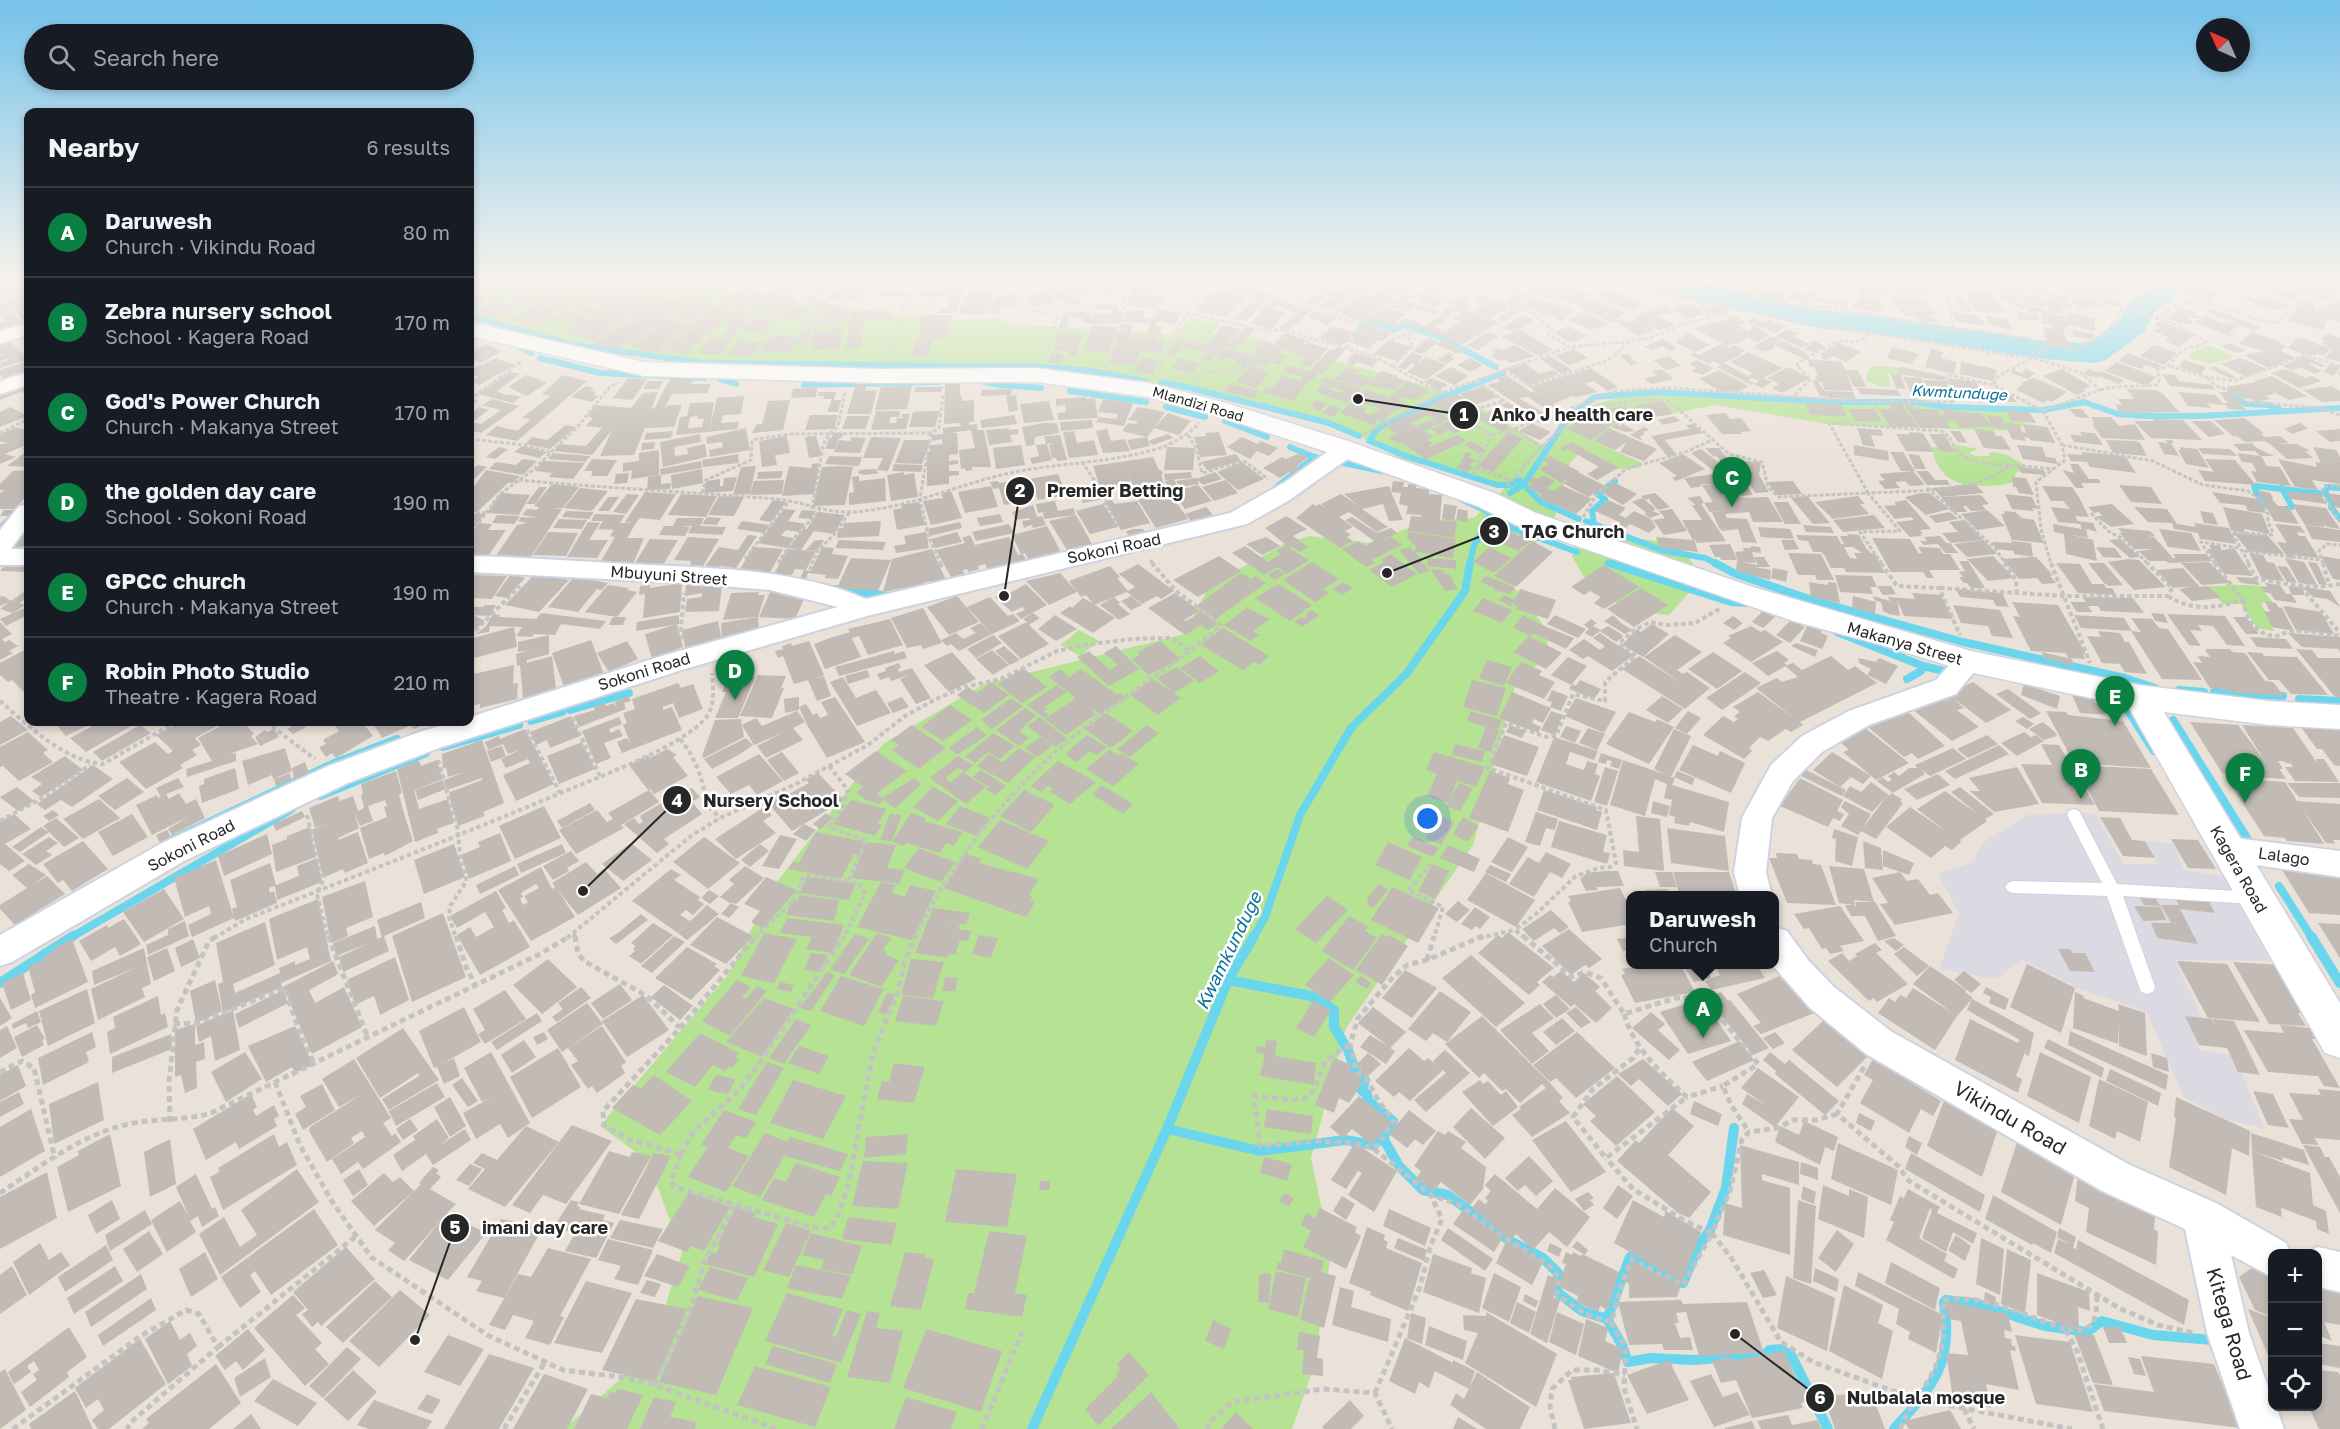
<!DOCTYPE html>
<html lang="en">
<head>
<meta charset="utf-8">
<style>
  :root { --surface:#171b24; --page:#242831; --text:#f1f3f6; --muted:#9ea1a6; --line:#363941; --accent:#0b8043 }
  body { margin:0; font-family:"Golos Text",sans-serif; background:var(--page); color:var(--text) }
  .controls { position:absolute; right:18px; bottom:18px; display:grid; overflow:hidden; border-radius:12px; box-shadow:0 3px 9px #0003 }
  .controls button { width:54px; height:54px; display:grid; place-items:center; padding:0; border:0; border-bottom:2px solid var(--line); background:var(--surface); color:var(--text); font:30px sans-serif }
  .compass { position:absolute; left:2196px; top:18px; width:54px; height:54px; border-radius:50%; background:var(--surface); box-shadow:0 3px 9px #0003; rotate:315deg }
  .you { position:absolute; left:1428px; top:819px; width:21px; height:21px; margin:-15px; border:4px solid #fff; border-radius:50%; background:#1a73e8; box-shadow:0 0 0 9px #1a73e833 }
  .badge { display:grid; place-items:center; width:39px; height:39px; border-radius:50%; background:var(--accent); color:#fff; font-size:20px; font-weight:700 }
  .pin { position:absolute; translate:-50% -50px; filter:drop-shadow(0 2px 3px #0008) }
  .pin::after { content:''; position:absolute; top:32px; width:21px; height:18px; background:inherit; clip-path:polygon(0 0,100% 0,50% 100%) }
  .popup { position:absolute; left:1626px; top:891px; width:153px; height:78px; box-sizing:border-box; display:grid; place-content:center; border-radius:12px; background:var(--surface); filter:drop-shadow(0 2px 4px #0005); font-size:20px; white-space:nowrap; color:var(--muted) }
  .popup b { font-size:22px; color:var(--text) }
  .popup::after { content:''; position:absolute; left:50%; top:100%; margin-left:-12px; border:12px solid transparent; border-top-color:var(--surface) }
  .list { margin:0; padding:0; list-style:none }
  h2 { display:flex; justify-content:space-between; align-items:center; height:78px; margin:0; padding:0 24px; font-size:26px }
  h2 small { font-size:20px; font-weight:400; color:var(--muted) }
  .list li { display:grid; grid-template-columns:39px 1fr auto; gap:18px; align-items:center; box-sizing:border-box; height:90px; padding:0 24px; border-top:2px solid var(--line) }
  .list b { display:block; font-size:22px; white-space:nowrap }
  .list p { margin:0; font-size:20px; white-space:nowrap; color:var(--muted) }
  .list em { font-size:20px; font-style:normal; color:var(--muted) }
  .icon { flex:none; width:33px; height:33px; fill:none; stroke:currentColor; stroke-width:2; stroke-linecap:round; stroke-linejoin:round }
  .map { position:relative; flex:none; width:2340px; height:1429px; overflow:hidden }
  .search { position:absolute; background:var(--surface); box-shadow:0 3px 9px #0003; left:24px; top:24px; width:450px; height:66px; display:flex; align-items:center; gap:15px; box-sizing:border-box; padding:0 21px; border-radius:33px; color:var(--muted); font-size:22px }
  .panel { position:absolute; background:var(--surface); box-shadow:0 3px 9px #0003; left:24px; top:108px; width:450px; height:618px; border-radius:12px }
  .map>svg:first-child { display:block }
  .industrial { fill:#dbd9e2 }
  .green { fill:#b5e293 }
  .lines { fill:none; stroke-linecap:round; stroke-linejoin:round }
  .stream-far2 { stroke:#69d6ee; stroke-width:6 }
  .stream-far1 { stroke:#69d6ee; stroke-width:8 }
  .stream { stroke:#69d6ee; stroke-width:10 }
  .river { fill:#69d6ee; fill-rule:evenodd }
  .building { fill:#c2bbb5; fill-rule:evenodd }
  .service-casing { stroke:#ced3e1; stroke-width:2 }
  .minor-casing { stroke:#ced3e1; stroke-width:4 }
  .tertiary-casing { stroke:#ced3e1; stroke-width:3 }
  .path-far2 { stroke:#c3c3c3; stroke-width:3; stroke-dasharray:4 2; stroke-linecap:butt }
  .path-far1 { stroke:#c3c3c3; stroke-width:4; stroke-dasharray:4.5 3; stroke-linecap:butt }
  .path { stroke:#c3c3c3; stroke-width:5; stroke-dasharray:6 4; stroke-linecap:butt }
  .service { fill:#fff; fill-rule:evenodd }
  .minor { fill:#fff; fill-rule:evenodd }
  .tertiary { fill:#fff; fill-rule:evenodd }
  .labels { text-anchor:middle; stroke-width:5; stroke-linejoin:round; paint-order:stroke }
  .far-street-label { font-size:14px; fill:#272727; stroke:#fff }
  .far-water-label { font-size:15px; font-style:italic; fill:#0c7296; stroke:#fff }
  .street-label { font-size:16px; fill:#272727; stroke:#fff }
  .water-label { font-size:18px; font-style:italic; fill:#0c7296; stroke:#fff }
  .near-street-label { font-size:20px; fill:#272727; stroke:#fff }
  .leader { fill:none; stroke:#272727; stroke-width:2 }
  .callout-dot { fill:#272727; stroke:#fff; stroke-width:2 }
  .mark-label { font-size:18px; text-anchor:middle; font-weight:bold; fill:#fff }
  .callout-label { font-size:18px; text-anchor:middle; font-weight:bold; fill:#272727; stroke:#fff; stroke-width:5; stroke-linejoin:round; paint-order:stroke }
</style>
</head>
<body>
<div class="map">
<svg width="2340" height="1429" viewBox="0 0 2340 1429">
  <rect width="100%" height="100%" fill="#eae1d8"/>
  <!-- industrial -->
  <polygon class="industrial" points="2082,812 2097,816 2123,864 2158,864 2147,841 2173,844 2184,870 2235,878 2269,961 2175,960 2204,1022 2188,1020 2200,1050 2230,1055 2242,1074 2264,1128 2224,1119 2184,1097 2147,1012 2075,987 2022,960 1996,979 1939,969 1959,913 1938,874 1973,862 1983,843 2027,815"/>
  <!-- green -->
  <g class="green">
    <polygon points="470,280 631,280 913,316 961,320 1001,319 1001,323 1176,335 1189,318 1220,323 1211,335 1243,335 1462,396 1547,448 1578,409 1640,392 2020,407 2026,426 2008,431 1833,425 1715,405 1611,426 1594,441 1642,463 1637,468 1618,469 1585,449 1570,462 1552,528 1502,572 1548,631 1547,659 1517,678 1473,845 1346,1028 1311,1158 1331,1254 1314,1366 1292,1429 564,1429 651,1352 682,1253 648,1161 600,1126 728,975 773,887 883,744 984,684 1185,634 1209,586 1284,544 1309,536 1369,543 1430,520 1474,518 1507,486 1401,459 1346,428 1119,374 987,364 868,369 705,361 619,351 542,336 470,316"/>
    <polygon points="1631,280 1681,280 1678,283 1734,297 1732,310 1696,298 1693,301 1667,296"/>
    <polygon points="2210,345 2231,355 2232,358 2210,364 2189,357 2191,353"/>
    <polygon points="1871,366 1890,366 1905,369 1898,374 1888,373 1891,387 1879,386 1867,381 1866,375"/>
    <path d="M1957 445 1978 449 1969 453 1975 456H1988L1991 452 2005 454 2027 466 2016 473 2012 483C1977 489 1938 490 1932 447L1949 448Z"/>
    <polygon points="1608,534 1662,542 1686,553 1702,578 1669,615 1634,612 1590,588 1572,556 1574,544"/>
    <polygon points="2225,584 2260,586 2272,602 2261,603 2274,631 2257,628 2241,604 2223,604 2208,586 2227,586"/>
    <polygon points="1079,630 1099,641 1080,656 1061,645"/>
  </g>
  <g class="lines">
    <!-- stream-far2 -->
    <g class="stream-far2">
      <polyline points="470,316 569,344 703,363 1042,367 1084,370 1145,381"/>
      <polyline points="1356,335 1367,321 1395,330 1402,325 1440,337 1496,367"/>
      <polyline points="514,343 531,353"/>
      <polyline points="540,358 600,373 704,378"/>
      <polyline points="720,379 736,384"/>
      <polyline points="975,380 1000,385 1041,388"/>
      <polyline points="1161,382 1186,387"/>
      <polyline points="804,385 939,382"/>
      <polyline points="1190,388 1329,423 1359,436"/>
      <polyline points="1070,391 1146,402"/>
      <polyline points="2230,391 2246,404 2269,405 2283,411"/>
      <polyline points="1166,407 1205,417"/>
      <polyline points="1225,421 1267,437"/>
      <polyline points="1369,441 1378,428 1429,403 1503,373"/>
      <polyline points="1372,442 1406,456 1497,485 1510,485 1519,480 1541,502 1579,519"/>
      <polyline points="1290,447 1314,457 1382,471"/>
      <polyline points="2282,488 2292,507"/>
      <polyline points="2340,488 2328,487 2325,492 2332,503 2331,507 2340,519"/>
      <polyline points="1273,490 1314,457"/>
      <polyline points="1510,493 1524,484 1568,417 1595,397 1657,392 1834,402 1914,402 1947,407 2044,410 2084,402 2118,414 2147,416 2200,416 2340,408"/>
      <polyline points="1463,500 1491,513 1473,548 1470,564"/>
      <polyline points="2264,507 2254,487 2256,486 2325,494"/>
      <polyline points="1487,519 1577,552"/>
      <polyline points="1586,521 1661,550 1705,558 1717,564"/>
      <polyline points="1594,524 1592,511 1605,499 1597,494 1615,481"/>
      <polyline points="1609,563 1613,564"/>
    </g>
    <!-- stream-far1 -->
    <g class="stream-far1">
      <polyline points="1609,563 1731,602 1749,603"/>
      <polyline points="1715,563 1736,574 1812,600 1963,642 2125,678 2155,688"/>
      <polyline points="835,589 888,596"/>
      <polyline points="1837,632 1923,666 1952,673"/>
      <polyline points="1907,679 1921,671 1923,666"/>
      <polyline points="2179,690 2204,692"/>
      <polyline points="2214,692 2283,696"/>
      <polyline points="2299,699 2340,701"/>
      <polyline points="2127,709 2154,751"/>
      <polyline points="570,710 629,693"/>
      <polyline points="2173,720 2249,841"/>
      <polyline points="531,721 562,712"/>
      <polyline points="443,747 519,725"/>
      <polyline points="320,796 426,753"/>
      <polyline points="169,841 332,764 397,739"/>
      <polyline points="2279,886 2312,938"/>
      <polyline points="70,938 292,809"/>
      <polyline points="1253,938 1265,917 1300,815 1351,728 1407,673 1465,591 1470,563"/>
    </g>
    <!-- stream -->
    <g class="stream">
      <polyline points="2311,936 2340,983"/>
      <polyline points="1228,980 1311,996 1334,1010 1334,1027 1348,1050 1356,1073 1365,1080 1362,1091 1367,1094 1368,1101 1393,1121 1383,1138"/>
      <polyline points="0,983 73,936"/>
      <polyline points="1167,1129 1260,1151 1345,1140 1373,1145 1383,1138 1399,1166 1423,1190 1448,1195 1510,1241 1543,1258 1558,1273 1557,1292 1582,1311 1607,1319 1622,1345 1628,1362 1651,1358 1694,1360 1765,1355 1769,1350 1783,1349"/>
      <polyline points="1607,1319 1630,1257 1683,1283 1698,1247 1710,1230 1726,1188 1734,1128"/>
      <polyline points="1790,1353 1828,1429"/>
      <polyline points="1032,1429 1167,1129 1228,980 1254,936"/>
      <path d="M1894 1429C1933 1386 1954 1364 1944 1302L1946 1300 1974 1303 2045 1326 2087 1332 2102 1321 2153 1335 2212 1340"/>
    </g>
    <!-- river -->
    <polygon class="river" points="1648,280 1696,280 1818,310 1874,315 2045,341 2088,343 2120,320 2129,303 2149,289 2156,280 2186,280 2171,301 2154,312 2144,332 2106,360 2095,363 2045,359 1874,333 1818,328 1722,306 1653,286"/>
  </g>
  <!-- building -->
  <g class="building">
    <polygon points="19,280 28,291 5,299 0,294 0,281"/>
    <polygon points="495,280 527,283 521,288 534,280 564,280 520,307 512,305 518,301 511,300 519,295 512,293 515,291 488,284"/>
    <polygon points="579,280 593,280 604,284 582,293 565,287"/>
    <polygon points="670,280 696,280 689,284 699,286 691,292 681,289 675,292 661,285"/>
    <polygon points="752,280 777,280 781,282 771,287"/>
    <polygon points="789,280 812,280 834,289 821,296 799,285 795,287 785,282"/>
    <polygon points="828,280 840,280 844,282 833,288 822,283"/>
    <polygon points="853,280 879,282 854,302 848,300 844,303 829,299"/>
    <polygon points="979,280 1004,280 998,286 977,282"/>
    <polygon points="1166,280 1203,280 1195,291 1162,286"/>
    <polygon points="1225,280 1253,286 1251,288 1274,295 1258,309 1248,306 1260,298 1250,295 1242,304 1257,310 1246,321 1235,318 1246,307 1241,305 1221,301 1236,305 1226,317 1195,310 1210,300 1202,297 1206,292 1216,293 1220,288 1244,294 1218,285"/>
    <polygon points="1286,280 1313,280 1323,285 1305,294 1282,282"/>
    <polygon points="1353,280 1373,285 1363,293 1375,297 1386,287 1363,280 1404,281 1395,289 1399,291 1383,306 1373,303 1380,306 1363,321 1358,321 1338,312 1359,295 1341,289"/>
    <polygon points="1520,280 1533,280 1532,282 1534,280 1548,280 1546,281 1551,283 1554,280 1570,280 1576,282 1570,287 1590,294 1577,305 1557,296 1553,301 1525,292 1532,287 1527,285 1519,291 1510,288"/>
    <polygon points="1774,280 1790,280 1796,288 1780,289"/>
    <polygon points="1793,280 1819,280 1824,287 1799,288"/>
    <polygon points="1846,280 1864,280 1860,284 1876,284 1877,289 1884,288 1892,295 1874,298 1859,295 1859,287 1844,282"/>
    <polygon points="1909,280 1931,280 1943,285 1918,298 1908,293 1902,296 1883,287 1889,287 1900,281 1904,283"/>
    <polygon points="1939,280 1970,280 1971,288 1958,287"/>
    <polygon points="1986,280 2016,281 2023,293 1992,291"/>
    <polygon points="2021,280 2043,281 2046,284 2041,284 2052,294 2035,294"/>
    <polygon points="2051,280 2070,280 2088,295 2070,296"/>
    <polygon points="2079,280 2094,280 2108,291 2096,280 2104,280 2114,289 2106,280 2123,280 2129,285 2123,285 2129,290 2116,290 2122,295 2093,296 2081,286 2078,284 2083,283"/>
    <polygon points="2191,280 2223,294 2207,301 2180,289 2186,287 2182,284"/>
    <polygon points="2201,280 2227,280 2234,283 2224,290"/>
    <polygon points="2238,280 2265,280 2268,282 2259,288"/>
    <polygon points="2290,280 2291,280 2313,287 2304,296 2301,295 2290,301 2270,293 2279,287 2293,293 2297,290 2289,288 2292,285 2287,283"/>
    <polygon points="2340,280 2337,292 2327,289 2330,284 2324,292 2326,291 2339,295 2332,300 2307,293 2317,286 2300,281"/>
    <polygon points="719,282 735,286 727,291 709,289"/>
    <polygon points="948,282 968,285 959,299 937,297"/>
    <polygon points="1089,282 1114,287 1117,288 1111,294 1086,289 1084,287"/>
    <polygon points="1135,282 1157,284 1153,294 1161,295 1159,298 1163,298 1161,305 1158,304 1157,308 1126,306"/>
    <polygon points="1433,283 1448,287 1439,296 1424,292"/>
    <polygon points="1072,284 1081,289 1091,292 1078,298 1061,289"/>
    <polygon points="485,285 498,289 504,292 495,297 477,289"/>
    <polygon points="748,285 757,287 751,291 763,294 743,308 722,303"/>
    <polygon points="782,286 799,292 763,314 750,309 764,301 759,299"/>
    <polygon points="606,287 625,291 605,306 585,301"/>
    <polygon points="1054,287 1082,302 1073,306 1047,292"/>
    <polygon points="973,288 995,292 985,315 959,313 961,305 978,304 964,303"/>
    <polygon points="1324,288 1350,296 1331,311 1316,306 1333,297 1327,295 1314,305 1306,302"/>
    <polygon points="561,289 575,294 566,299 575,301 565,308 542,301"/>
    <polygon points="922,289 940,291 936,298 916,296"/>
    <polygon points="1757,289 1783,293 1783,300 1770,300 1770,298 1757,297"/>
    <polygon points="879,290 910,291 907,297 876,296"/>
    <polygon points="1407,290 1412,292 1404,300 1439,311 1435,315 1413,308 1408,312 1389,306"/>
    <polygon points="1605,290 1614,292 1643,304 1632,311 1594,297"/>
    <polygon points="1045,291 1058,301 1036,308 1024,298"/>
    <polygon points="1811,291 1819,292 1819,297 1846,301 1846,307 1811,301"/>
    <polygon points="471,292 489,298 470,309"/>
    <polygon points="628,292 653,296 630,314 603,309"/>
    <polygon points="1416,292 1444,300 1436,308 1419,304 1423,300 1411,297"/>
    <polygon points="1517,292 1530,295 1518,308 1506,305"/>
    <polygon points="28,293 28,308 26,310 28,311 28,323 26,324 4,300"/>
    <polygon points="1792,293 1807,294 1810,303 1789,301 1788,296 1793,296"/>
    <polygon points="1967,293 1990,293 2004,313 1979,312 1965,297 1971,297"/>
    <polygon points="2002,293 2011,298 2028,307 2022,309 1996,295"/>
    <polygon points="2008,293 2039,295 2041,299 2057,300 2065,315 2049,313 2048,307 2028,305 2026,301 2010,297"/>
    <polygon points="808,294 822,301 814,305 800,298"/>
    <polygon points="997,294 1020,296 1015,307 1002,306 998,314 987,313"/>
    <polygon points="1465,294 1473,297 1465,302 1473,305 1467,309 1498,322 1485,331 1482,330 1484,332 1460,345 1438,335 1461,322 1452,318 1460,313 1456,311 1463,307 1448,316 1440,313 1455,304 1451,303"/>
    <polygon points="2044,294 2064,296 2072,309 2062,308 2057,299 2046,297"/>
    <polygon points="1276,295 1283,297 1279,300 1312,310 1289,330 1280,327 1297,313 1277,306 1274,309 1286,312 1272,328 1266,329 1251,323"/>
    <polygon points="1482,295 1491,298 1481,305 1471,301"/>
    <polygon points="2246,295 2256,299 2263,295 2291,306 2274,311 2241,298"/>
    <polygon points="1859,296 1880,300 1880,304 1884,305 1883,308 1880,307 1879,313 1851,307 1852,302 1857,303"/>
    <polygon points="1895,296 1924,299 1933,309 1906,310 1908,312 1932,310 1938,315 1926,317 1934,317 1939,322 1922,322 1916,316 1906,316 1895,305 1893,299 1897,299"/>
    <polygon points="1951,296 1962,296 1973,312 1963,311"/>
    <polygon points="2092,296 2103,307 2080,308 2068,298"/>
    <polygon points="2107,296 2122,305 2111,307 2096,298"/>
    <polygon points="657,297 679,301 662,315 668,316 631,343 627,343 615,349 591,345 622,324 629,325 636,320 630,319"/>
    <polygon points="793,297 799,299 789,305 799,308 803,305 814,308 799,319 792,317 789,319 769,313"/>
    <polygon points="1532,297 1554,304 1550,308 1557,304 1575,310 1563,321 1554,318 1557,315 1552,317 1523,306"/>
    <polygon points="0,298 9,307 24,326 0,333 0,323 5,321 3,317 0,318"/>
    <polygon points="1592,298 1609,307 1626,313 1611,322 1577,307"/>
    <polygon points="2303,299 2316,303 2313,308 2318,310 2321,306 2327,308 2331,302 2340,305 2340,322 2328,319 2322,330 2288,320"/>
    <polygon points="683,300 710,304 693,320 670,317 680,307 676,306"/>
    <polygon points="950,300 960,300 956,313 938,313 939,308 948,308"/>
    <polygon points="1493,300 1508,307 1491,318 1474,311"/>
    <polygon points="493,301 517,307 498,319 474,312"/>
    <polygon points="824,302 849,308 846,321 806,325 806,319 836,317 815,313"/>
    <polygon points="538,303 559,309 544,322 540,321 523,327 517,325 530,318 534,318 524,316 527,317 516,322 511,321"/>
    <polygon points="1106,303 1119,306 1118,310 1123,311 1121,323 1090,324 1082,321 1083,318 1069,318 1066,330 1058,329 1064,312 1089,312 1089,317 1092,317 1093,314 1112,313 1113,309 1096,309 1097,305 1105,305"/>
    <polygon points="579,304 598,310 590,315 571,309"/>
    <polygon points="1694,304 1705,314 1686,319 1672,307"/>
    <polygon points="1661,305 1676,312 1658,316 1674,325 1659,331 1645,322 1655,330 1638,336 1614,321 1621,319 1627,322 1639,320 1634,317"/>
    <polygon points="1720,305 1726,312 1708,314 1701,307"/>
    <polygon points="713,307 732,310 719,327 708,325 717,327 711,333 708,333 686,354 667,351"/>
    <polygon points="1385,307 1407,314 1396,323 1401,324 1397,328 1370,319"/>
    <polygon points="2043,307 2048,312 2036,313 2040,320 2032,320 2028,313 2031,313 2025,308"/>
    <polygon points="2181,307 2195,312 2192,314 2200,317 2197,319 2189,316 2187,318 2194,321 2188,325 2165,318"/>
    <polygon points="1511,309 1519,312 1504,322 1496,319"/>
    <polygon points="2208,309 2221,312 2261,327 2256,331 2204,311"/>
    <polygon points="567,310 588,316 573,326 552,320"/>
    <polygon points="600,310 628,316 620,322 611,319 619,323 614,326 602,323 601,324 612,327 593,340 582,338 588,334 583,332 578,336 566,333"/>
    <polygon points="1156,310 1181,313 1175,324 1158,321 1155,326 1163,327 1155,340 1165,341 1161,353 1141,352 1150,325 1148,324"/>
    <polygon points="891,311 889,321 864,319 861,348 846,349 851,312"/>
    <polygon points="1127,311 1144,311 1144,318 1149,318 1148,323 1125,322"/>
    <polygon points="1314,311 1335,319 1328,325 1307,317"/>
    <polygon points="2016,311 2026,312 2032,321 2020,320"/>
    <polygon points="733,312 751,313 720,355 698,353 711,337 722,338 729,329 722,328 726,323 733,322 725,321"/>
    <polygon points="1581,312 1609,323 1600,329 1596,327 1592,330 1568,320"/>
    <polygon points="1953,312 1976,315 1978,319 1982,319 1984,325 1956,322"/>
    <polygon points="2041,312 2067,317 2067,312 2095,318 2095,331 2067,325 2067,328 2063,327 2066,340 2069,341 2071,348 2048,344 2043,327 2054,329 2054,325 2042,323"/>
    <polygon points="921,315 952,315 947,338 919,339"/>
    <polygon points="1441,315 1449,318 1434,327 1443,331 1437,335 1420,328"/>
    <polygon points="1523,316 1535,320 1515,332 1521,330 1553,350 1539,356 1502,337 1514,332 1502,328"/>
    <polygon points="1734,316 1746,322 1739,325 1743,328 1734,332 1743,329 1749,331 1754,325 1770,335 1757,342 1748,338 1736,344 1733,343 1726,346 1730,348 1735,345 1745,350 1740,353 1742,354 1724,363 1748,376 1753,373 1730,362 1748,352 1783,368 1763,378 1772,382 1762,388 1754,384 1759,381 1752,378 1748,380 1754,383 1751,385 1717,367 1721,365 1712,360 1713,362 1709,364 1690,355 1695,353 1699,355 1723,343 1695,329 1712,321 1723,327 1717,323"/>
    <polygon points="1985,316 2007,319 2012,330 1989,325"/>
    <polygon points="2206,316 2224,324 2228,322 2239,326 2229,332 2233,334 2229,336 2195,322"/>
    <polygon points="1753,317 1764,322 1768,319 1786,326 1775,333 1748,322"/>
    <polygon points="751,318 759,318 757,322 762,319 772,319 764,333 741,331"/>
    <polygon points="1405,318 1423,324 1417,329 1400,322"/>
    <polygon points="665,319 690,323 659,352 633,347"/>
    <polygon points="1368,321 1380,325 1376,328 1392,333 1383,341 1378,340 1368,349 1350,342 1362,331 1373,334 1363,330"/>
    <polygon points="2160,321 2194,335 2178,347 2164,340 2169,338 2154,331 2160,328 2154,325"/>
    <polygon points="1123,324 1133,325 1129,339 1144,340 1136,365 1110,363"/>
    <polygon points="1092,325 1117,327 1109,353 1084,351"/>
    <polygon points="1222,325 1241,329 1211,361 1202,359 1207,353 1181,347 1175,356 1166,354 1176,338 1206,345"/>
    <polygon points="1333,326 1344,329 1356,333 1341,346 1318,338"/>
    <polygon points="1568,326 1587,336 1571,343 1553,333"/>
    <polygon points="1246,327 1256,330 1235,349 1227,347"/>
    <polygon points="810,328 805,344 795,344 802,329"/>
    <polygon points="842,328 839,349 811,350 814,330"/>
    <polygon points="1789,329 1798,334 1793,336 1810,344 1802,348 1776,336"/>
    <polygon points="2073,330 2094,334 2095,340 2073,336"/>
    <polygon points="1488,332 1499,336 1478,350 1467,345"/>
    <polygon points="2252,332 2281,342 2279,343 2286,346 2281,351 2295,358 2268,368 2244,355 2266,351 2238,344"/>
    <polygon points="1058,333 1083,334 1076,356 1068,356 1069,351 1053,350"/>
    <polygon points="1285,333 1307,340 1296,351 1274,344"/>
    <polygon points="1688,333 1710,345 1695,352 1675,342"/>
    <polygon points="2329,334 2340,338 2340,362 2324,358 2333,349 2331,348 2324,356 2318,354 2310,356 2287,348 2298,337 2326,347 2327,346 2323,344 2325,341 2321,340 2324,335"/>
    <polygon points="781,336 797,337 791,352 763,352 769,337"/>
    <polygon points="1771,336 1781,340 1773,346 1774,348 1763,352 1753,347"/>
    <polygon points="7,337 28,360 0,368 1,362 17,357 0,361 0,356 5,354 0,354 0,339"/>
    <polygon points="1428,338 1438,341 1423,354 1413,351"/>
    <polygon points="1663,339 1677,348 1670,351 1662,346 1653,350 1644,347"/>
    <polygon points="738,340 763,342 753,356 728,355"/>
    <polygon points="916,340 932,340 928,356 911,356"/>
    <polygon points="1389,340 1412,347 1397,361 1374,354"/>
    <polygon points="1444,340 1465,350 1457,354 1436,344"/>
    <polygon points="1783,341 1806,352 1804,353 1811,357 1806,359 1798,356 1775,345"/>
    <polygon points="1814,341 1825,346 1815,353 1804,349"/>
    <polygon points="1307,342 1328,349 1309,367 1300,364 1306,359 1293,355"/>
    <polygon points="1266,343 1284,348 1278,353 1286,355 1279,365 1271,363 1276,360 1255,353"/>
    <polygon points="1839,343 1861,352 1846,362 1834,356 1825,360 1820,358 1823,356 1820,354"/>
    <polygon points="2230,343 2245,351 2235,353 2221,346"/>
    <polygon points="487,344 501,352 480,363 470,356 470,352"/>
    <polygon points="1515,345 1535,356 1511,363 1502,359 1499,361 1491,356 1495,353 1491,350 1497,348 1502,350"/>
    <polygon points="2154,345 2174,352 2177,353 2164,365 2140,356"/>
    <polygon points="1337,347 1346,349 1323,374 1319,373 1313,380 1308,382 1293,401 1262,392 1266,388 1272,389 1283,376 1301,381 1303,377 1283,372 1288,366 1310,371 1330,349 1334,350"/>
    <polygon points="1892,347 1905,350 1919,354 1911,364 1887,358"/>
    <polygon points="1931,348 1943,352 1941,358 1957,362 1953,374 1925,367"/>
    <polygon points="1224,349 1254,355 1245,367 1234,364 1237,360 1226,357 1224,360 1217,359"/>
    <polygon points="1574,349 1588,358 1570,365 1555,356"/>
    <polygon points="1412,352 1423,356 1416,365 1411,363 1405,370 1398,367"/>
    <polygon points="1449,352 1454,355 1451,357 1454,359 1446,364 1437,360"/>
    <polygon points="1052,353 1064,354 1061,363 1049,363"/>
    <polygon points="1354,353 1378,360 1373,367 1357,362 1353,366 1347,364 1350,361 1347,360"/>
    <polygon points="2127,353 2161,365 2157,369 2145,365 2141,369 2119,361"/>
    <polygon points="1628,354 1638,364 1630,365 1620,355"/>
    <polygon points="1256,355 1272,359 1267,366 1260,364 1256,368 1270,372 1256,388 1236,382 1250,366 1247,365"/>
    <polygon points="1550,356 1572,370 1561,374 1540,359"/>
    <polygon points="1669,356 1681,366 1666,370 1653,360"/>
    <polygon points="2305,356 2326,366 2321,367 2312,363 2309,364 2322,371 2315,374 2300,367 2292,370 2283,366"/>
    <polygon points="1426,357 1446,365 1426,380 1407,372"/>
    <polygon points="496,358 515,365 479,385 472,381 479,377 474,375 470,377 470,370"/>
    <polygon points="1142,358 1158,360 1153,374 1134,372"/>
    <polygon points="1179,358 1200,364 1192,373 1171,368"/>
    <polygon points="1470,358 1483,365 1471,372 1457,365"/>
    <polygon points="2239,358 2251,362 2266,369 2246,377 2221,364"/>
    <polygon points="1807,359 1842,362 1845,370 1858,370 1866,387 1854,387 1846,372 1853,391 1825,390 1822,383 1839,383 1818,382 1825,391 1853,392 1856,399 1829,398 1825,393 1827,397 1820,396 1812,380 1817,380 1815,376 1818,376 1814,367 1810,367"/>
    <polygon points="1696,360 1714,368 1702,375 1692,371 1697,368 1689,364"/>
    <polygon points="2184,360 2206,367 2201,374 2179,367"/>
    <polygon points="28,361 28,376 7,383 0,374 0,370"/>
    <polygon points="1961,362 1990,368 1997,370 1993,381 1960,374"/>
    <polygon points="2117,362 2153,376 2157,377 2146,386 2105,371"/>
    <polygon points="1525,363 1539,374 1553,370 1559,374 1529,385 1507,369"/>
    <polygon points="2330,364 2340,367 2334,376 2323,372"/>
    <polygon points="2214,366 2236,377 2231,379 2209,368"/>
    <polygon points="1348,367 1357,370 1354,373 1372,379 1362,388 1335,379"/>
    <polygon points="1451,367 1469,376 1454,385 1435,376"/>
    <polygon points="1788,367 1810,378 1782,393 1772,388 1779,384 1767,378"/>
    <polygon points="1902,367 1944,376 1945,381 1899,374 1898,368"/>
    <polygon points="1591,368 1618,387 1607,391 1594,381 1585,383 1597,392 1577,397 1572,396 1553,404 1556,406 1546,409 1528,397 1519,398 1549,416 1541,420 1488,385 1500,381 1497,378 1506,375 1531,392 1534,391 1544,398 1530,387"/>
    <polygon points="1661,369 1674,379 1652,384 1644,379 1657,375 1652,372"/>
    <polygon points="2026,369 2035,373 2028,379 2011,373 2013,370 2025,375 2022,373"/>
    <polygon points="2061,369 2091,386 2083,389 2086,391 2077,395 2043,376"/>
    <polygon points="2089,369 2096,372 2103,372 2124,380 2119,384 2102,377 2103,375 2098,378 2082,374"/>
    <polygon points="2286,369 2306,378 2312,376 2322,381 2299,388 2271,373"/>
    <polygon points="1719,370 1749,386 1735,393 1730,390 1724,393 1699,379"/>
    <polygon points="1381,371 1398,376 1396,378 1404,380 1395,390 1367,385"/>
    <polygon points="510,372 520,374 497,391 505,395 507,394 521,397 513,403 478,394"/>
    <polygon points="1890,373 1900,374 1906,389 1896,388"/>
    <polygon points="2162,374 2175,375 2179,381 2212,385 2215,390 2170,386"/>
    <polygon points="526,375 540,379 538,380 548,382 527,396 508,387"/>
    <polygon points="563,375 587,381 517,441 486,435 497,426 517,431 531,419 522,418 550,396 542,394"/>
    <polygon points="2272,376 2307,396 2289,400 2268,389 2275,394 2265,396 2270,399 2261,401 2264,403 2260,404 2249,398 2245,399 2226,387 2256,382 2254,381"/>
    <polygon points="1326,377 1335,380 1361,389 1347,403 1316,392 1321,387 1318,386 1321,384 1333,387 1330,390 1341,393 1344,391 1320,382"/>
    <polygon points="1903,377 1921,378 1930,397 1912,395"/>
    <polygon points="628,378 647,379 632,400 613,398"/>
    <polygon points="1432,378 1448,385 1440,390 1424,382"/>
    <polygon points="1947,378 1977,382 1981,393 1963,391 1964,394 1981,396 1983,402 1956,399"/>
    <polygon points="2034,378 2067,392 2052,402 2047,400 2044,403 2016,390 2023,384 2021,383"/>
    <polygon points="670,379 687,379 693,380 691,384 711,384 707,393 672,394 664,409 668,405 682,405 674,427 645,428 634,455 600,456 612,430 592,455 554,451 560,444 586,446 602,428 586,426 593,418 587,416 596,405 631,408 643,393 658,392 652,407 654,409"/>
    <polygon points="1923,380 1945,381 1953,396 1931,395"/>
    <polygon points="24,381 28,385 28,393 25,394 22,391 0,400 0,390"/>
    <polygon points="648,381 663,381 659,389 643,389"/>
    <path d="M1408 381 1427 389 1425 390 1429 392 1415 400 1405 397 1399 400 1394 398 1409 406 1406 409 1402 408 1391 413 1382 422 1378 420 1374 425 1340 413 1364 389 1388 397 1387 399ZM1365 404 1381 409 1371 415 1363 412 1367 409 1361 407Z"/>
    <polygon points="960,383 960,394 963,401 974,400 974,422 969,422 969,425 977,424 977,430 984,430 991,467 972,467 972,470 966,471 965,468 961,469 959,450 975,448 971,430 950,433 957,433 958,451 958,454 949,455 949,461 958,460 958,464 949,465 949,471 959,471 959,475 949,476 949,484 927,486 927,452 930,452 930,445 942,444 942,439 932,441 932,435 943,434 943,428 961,426 960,423 944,424 945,384"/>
    <polygon points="856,384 867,384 865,391 877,390 871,414 847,414"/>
    <polygon points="1230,384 1260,391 1253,398 1224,392"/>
    <polygon points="586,386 594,388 591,391 596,392 593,395 599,396 592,402 571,397"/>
    <polygon points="912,386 907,409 875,410 881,387"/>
    <polygon points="1483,386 1498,397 1474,405 1460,394"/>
    <polygon points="2332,386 2340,391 2340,401 2322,402 2303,390"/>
    <polygon points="916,387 943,387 941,392 914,392"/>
    <polygon points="817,388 816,397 791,398 793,389"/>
    <polygon points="1857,388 1897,390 1901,396 1860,394"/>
    <polygon points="1012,389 1011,395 981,396 982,390"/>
    <polygon points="2127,389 2156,390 2163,394 2179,412 2119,413 2116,404 2122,405 2118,399 2134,399"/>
    <polygon points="819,392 836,392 834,400 841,400 838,412 827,412 832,399 823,399 824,396 818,396"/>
    <polygon points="2178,392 2216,395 2224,405 2207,403 2211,408 2188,406"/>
    <polygon points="2219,392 2231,392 2246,410 2229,409 2223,403 2228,403"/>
    <polygon points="1456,394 1478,408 1450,420 1452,417 1431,403"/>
    <polygon points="1016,395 1018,410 1009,412 1006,396"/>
    <path d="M744 396 741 414 723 415 721 423 739 422 737 429 676 435 680 417 687 416 690 403 714 402 710 427 717 398ZM697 416 698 419H704L702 427 688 428 690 417Z"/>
    <polygon points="1992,396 2012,396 2016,402 1996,401"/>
    <polygon points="1086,397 1086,399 1095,398 1098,418 1058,420 1058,413 1066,412 1065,405 1056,406 1056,399"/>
    <polygon points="492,399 519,406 481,433 470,430 470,414 479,407 489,410 472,422 481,424 501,410 482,405"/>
    <polygon points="1103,399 1133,403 1124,426 1096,422 1099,417 1116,419 1118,414 1098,412"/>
    <polygon points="790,400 783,430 752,433 757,424 762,424 768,401"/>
    <polygon points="1315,400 1327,404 1320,411 1314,409 1316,407 1311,406"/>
    <polygon points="1049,401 1054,420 1024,423 1020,404"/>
    <polygon points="1663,401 1673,414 1645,418 1634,406"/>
    <polygon points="1507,402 1526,413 1531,417 1525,420 1501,405"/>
    <polygon points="1805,402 1841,405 1847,416 1810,415"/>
    <polygon points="1902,402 1909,402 1915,409 1937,409 1941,415 1946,415 1942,409 1954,409 1957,412 1981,413 1991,426 1960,428 1954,420 1949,420 1951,422 1946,422 1950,428 1921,428"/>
    <polygon points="1888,404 1901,404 1919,427 1891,427 1878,409 1892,409"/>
    <polygon points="1331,405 1341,409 1332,417 1322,413"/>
    <path d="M1431 405 1449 419 1424 431 1433 436 1427 440 1433 443 1429 446 1437 451 1431 446 1458 435 1466 441 1426 459 1402 443 1399 444 1389 438 1397 434 1385 426ZM1428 415 1435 419 1416 426 1422 430 1411 423Z"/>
    <polygon points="1625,406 1637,420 1627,421 1619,412 1611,414 1606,409"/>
    <polygon points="10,407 28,416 0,427 0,412"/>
    <polygon points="1138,407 1165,412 1154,428 1168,413 1191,421 1179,435 1154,428 1147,437 1122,431 1128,423 1136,424 1138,421 1128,420"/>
    <polygon points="1498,407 1518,419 1506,425 1510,428 1502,432 1472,415 1479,411 1484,414"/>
    <polygon points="1848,409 1874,409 1881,421 1855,421"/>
    <polygon points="2069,409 2082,409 2089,418 2076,417"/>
    <polygon points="2006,410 2029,412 2036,423 2011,421"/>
    <polygon points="876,411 900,411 899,417 891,417 889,423 896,423 897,418 905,418 901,417 902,414 910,414 906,429 871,430"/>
    <polygon points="928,411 940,411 935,427 909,427 913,412"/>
    <polygon points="1592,411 1616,422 1591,440 1567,429"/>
    <polygon points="1725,413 1730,419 1741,418 1751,431 1740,432 1742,434 1722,434 1706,415"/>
    <polygon points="810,415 838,415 834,429 805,430"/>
    <polygon points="1014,415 1017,424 982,428 980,420"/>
    <polygon points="1987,415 2002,417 2006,429 1991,427"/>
    <polygon points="847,416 870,416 865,429 842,429"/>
    <polygon points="1674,416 1680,421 1663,425 1658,420"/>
    <polygon points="2091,417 2111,417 2119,426 2135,424 2145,440 2102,438 2092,424 2095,425"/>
    <polygon points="2244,418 2264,433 2261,434 2265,437 2280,436 2289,443 2277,444 2297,444 2310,451 2305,451 2313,458 2287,459 2270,444 2264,441 2245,442 2237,436 2233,436 2214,420"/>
    <polygon points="2152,419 2183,420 2202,440 2151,438 2134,421 2154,421"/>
    <polygon points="1092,420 1093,428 1061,431 1060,422"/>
    <polygon points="1449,421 1462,430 1454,434 1448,430 1440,435 1431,429"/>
    <polygon points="2191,421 2211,421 2225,434 2209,437"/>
    <polygon points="1043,423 1057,423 1059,433 1035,437 1034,445 1026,446 1022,427"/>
    <polygon points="1531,423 1551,432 1540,440 1519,431"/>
    <polygon points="2005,423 2019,424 2022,432 2026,433 2023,424 2048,427 2055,443 2030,440 2030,438 2024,437 2026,441 2012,439"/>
    <polygon points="2300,423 2308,428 2293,434 2284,429"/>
    <polygon points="1616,424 1620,426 1623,424 1635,431 1625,432 1611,427"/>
    <polygon points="1693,424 1703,433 1665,440 1677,455 1667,456 1651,436 1690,429 1686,425"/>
    <polygon points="566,425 576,427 550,449 525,444 532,437 547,440"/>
    <polygon points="15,427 28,431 28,440 18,437 28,441 28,444 23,443 26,445 5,454 16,457 0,464 0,444 8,444 0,441 0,435"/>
    <polygon points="1644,427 1649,430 1643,432 1645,433 1640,437 1643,441 1630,435"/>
    <polygon points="746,428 750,450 710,457 709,450 723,447 722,442 707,444 706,437"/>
    <polygon points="1009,428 1009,430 1018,429 1018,434 1010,435 1012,442 989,445 986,430"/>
    <polygon points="1609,428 1632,438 1657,449 1644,461 1620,452 1627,442 1615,450 1594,441"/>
    <polygon points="1857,428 1881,430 1883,436 1871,435 1875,447 1863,445"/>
    <polygon points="1107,429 1111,441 1125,439 1130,451 1103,453 1096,431"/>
    <polygon points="1974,429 1994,431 1996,436 2002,436 2011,450 1984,448"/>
    <polygon points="2340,429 2340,441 2330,442 2316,431"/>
    <polygon points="673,431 671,438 644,440 646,433"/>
    <polygon points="1074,431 1077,443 1094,440 1098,455 1069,458 1063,432"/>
    <polygon points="1950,431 1960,431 1967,443 1958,442"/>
    <polygon points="1219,432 1227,455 1200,457 1194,437 1207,436 1205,433"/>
    <polygon points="1508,432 1523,438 1493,472 1478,466"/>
    <polygon points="1909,432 1923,433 1934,452 1906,451 1896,434 1910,434"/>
    <polygon points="2080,432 2095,433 2103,445 2074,442 2070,434 2082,436"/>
    <polygon points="833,433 843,433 842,438 839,438 835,449 825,449 829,438 832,438"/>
    <polygon points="700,434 701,442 674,447 675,456 688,454 687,448 705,444 707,457 663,467 660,442"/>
    <polygon points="1168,434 1173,438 1153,445 1148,441"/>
    <polygon points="1929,434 1944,434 1955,452 1940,451"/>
    <polygon points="1060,435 1067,460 1057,461 1056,458 1052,458 1049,445 1054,443 1047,444 1052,460 1032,464 1030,458 1039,456 1036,445 1046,444 1044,436"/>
    <polygon points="787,436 790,453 775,455 777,465 762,467 759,441"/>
    <polygon points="816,436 822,456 809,458 805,437"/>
    <polygon points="852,437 866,438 860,453 834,452 839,440 850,441"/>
    <polygon points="871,437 901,438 888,471 877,470 883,458 863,458"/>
    <polygon points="1147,437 1150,446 1131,450 1127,440"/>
    <polygon points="1242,437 1257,444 1251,449 1261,441 1278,448 1269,456 1257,451 1250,459 1227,447"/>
    <polygon points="904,440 931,440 922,464 895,463"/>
    <polygon points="2106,440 2135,441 2140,443 2147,456 2113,453"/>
    <polygon points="2165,440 2172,440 2174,443 2171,443 2179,456 2164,454 2158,442 2168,443"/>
    <polygon points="1470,441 1484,448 1482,449 1484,450 1479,453 1464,445"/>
    <polygon points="655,442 654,449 641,450 642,443"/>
    <polygon points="1571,442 1617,467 1618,468 1597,480 1587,474 1599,467 1568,449 1565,451 1560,448"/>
    <polygon points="2252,443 2257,448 2274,456 2260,456 2255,451 2240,451 2233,444"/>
    <polygon points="28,445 28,467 7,466 28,450 22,449"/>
    <polygon points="1021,445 1025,465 996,469 993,448"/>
    <polygon points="1854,445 1888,451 1889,461 1854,455"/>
    <polygon points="2017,445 2042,447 2046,457 2055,458 2058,464 2023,459"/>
    <polygon points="522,446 547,452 539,458 514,452"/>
    <polygon points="499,447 508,449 495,459 486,457"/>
    <polygon points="1167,447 1195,448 1193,470 1164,470"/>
    <polygon points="2179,447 2197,449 2209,468 2186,464 2178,450 2181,450"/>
    <polygon points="2313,447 2336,450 2340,457 2340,484 2312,480 2318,490 2295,487 2278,459 2317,467 2315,462 2321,463"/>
    <polygon points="1705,448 1719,448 1730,462 1722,463 1717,456 1714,457"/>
    <polygon points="2198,448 2230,449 2237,456 2203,454"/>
    <polygon points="1701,449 1718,462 1715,463 1718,464 1722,463 1728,468 1715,472 1691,453"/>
    <polygon points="659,450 659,475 631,479 632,470 623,472 623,463 639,461 639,453"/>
    <polygon points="1467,452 1472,454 1469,457 1476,461 1469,465 1473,467 1466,472 1456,467 1463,462 1460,461 1465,457 1462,455"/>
    <polygon points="1890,452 1903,452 1915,471 1901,471"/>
    <polygon points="2081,452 2125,456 2136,473 2090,467 2087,462 2071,461 2067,454 2083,455"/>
    <polygon points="553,453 590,456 585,462 548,459"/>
    <polygon points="1300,453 1308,457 1296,467 1300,469 1292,474 1289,472 1280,478 1263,468 1282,457 1286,459"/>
    <polygon points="2237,453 2261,456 2267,466 2280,467 2291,486 2257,482 2251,471 2257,472 2252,463 2242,462"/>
    <polygon points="738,454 739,463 703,467 702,460"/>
    <polygon points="1236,454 1241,461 1207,470 1201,462"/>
    <polygon points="1683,454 1705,469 1676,481 1672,478 1677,476 1659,463"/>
    <polygon points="1908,454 1919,455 1926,469 1915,469"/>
    <polygon points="829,456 862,457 859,466 825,464"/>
    <polygon points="1550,456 1580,472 1577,474 1580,473 1605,486 1604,488 1588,497 1563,483 1570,478 1561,483 1539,469 1549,464 1542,460"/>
    <polygon points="1153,457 1159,470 1161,470 1163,474 1161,475 1164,484 1134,488 1128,473 1131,483 1100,487 1093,466"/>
    <polygon points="523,459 537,461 523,475 489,469 496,462 516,465"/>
    <polygon points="592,459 617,460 607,476 591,476 593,471 584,471"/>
    <polygon points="2205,459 2235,460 2256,485 2205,481 2198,470 2214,472"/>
    <polygon points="543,461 547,461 585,463 573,479 549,477 552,473 535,471"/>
    <polygon points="701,461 702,468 661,475 660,469"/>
    <polygon points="1744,461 1761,462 1759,475 1769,492 1755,493 1745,475"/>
    <polygon points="1242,462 1264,479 1238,490 1217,472"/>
    <polygon points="819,463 814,494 782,496 789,466 811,468 812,464"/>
    <polygon points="894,464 923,465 921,472 892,471"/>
    <polygon points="2070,464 2078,464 2089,479 2098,479 2101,483 2081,483 2084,488 2076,488 2064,472 2063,470 2074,473"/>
    <polygon points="478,465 487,467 474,479 470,478 470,471"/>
    <polygon points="756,466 750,494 733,495 741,467"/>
    <polygon points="841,466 853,467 845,505 813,506 822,467"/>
    <polygon points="2018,467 2044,470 2046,475 2021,473"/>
    <polygon points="702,469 703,483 672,489 671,475"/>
    <polygon points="875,469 879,473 864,475 858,473 859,470"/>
    <polygon points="28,470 28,494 15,509 0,509 0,493 4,490 0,490 0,484 13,471"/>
    <polygon points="486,470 520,476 513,483 508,483 477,512 470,511 470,492"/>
    <polygon points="1736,470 1753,495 1740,496 1721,471"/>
    <polygon points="783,471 781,478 757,479 758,472"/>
    <polygon points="1913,471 1925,485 1910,486 1905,481 1895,482 1900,488 1885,489 1878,481 1885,480 1879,474"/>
    <polygon points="1916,471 1928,471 1935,480 1947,480 1950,485 1927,485"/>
    <polygon points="904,472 904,475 914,473 918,497 891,501 887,475"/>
    <polygon points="1191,472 1192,478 1165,480 1164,474"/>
    <polygon points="1215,472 1222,479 1203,485 1196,479"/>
    <polygon points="629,473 627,483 614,484 616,474"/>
    <polygon points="1722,473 1728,482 1719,484 1730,483 1745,504 1741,498 1768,497 1783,522 1753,522 1749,512 1725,514 1727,518 1747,519 1757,543 1742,542 1738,529 1723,531 1719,528 1712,512 1721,511 1710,512 1704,503 1713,502 1702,485 1715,484 1700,484 1702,486 1691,488 1684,478"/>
    <polygon points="1058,474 1067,495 1038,500 1029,479"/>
    <polygon points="661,475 661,484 671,483 670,489 647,490 648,477"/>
    <polygon points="1542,475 1555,481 1547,488 1554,491 1561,485 1592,499 1576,514 1539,498 1542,494 1527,488 1533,483 1528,481 1532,477 1537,479"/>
    <polygon points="859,476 859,481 885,478 886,501 849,505 849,493 854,492 852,477"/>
    <polygon points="737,477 733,491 704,493 706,481 720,479 720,486 723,486 724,478"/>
    <polygon points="2012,477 2026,478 2034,495 2019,493 2016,487 2013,487"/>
    <polygon points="1196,478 1199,484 1180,487 1176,481"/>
    <polygon points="1174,479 1179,490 1170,491 1165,481"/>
    <polygon points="784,480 782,494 750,495 754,481"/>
    <polygon points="1226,480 1238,493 1214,501 1202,487"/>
    <polygon points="998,481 999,483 1014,481 1015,485 1027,483 1032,501 1004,505 999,488 993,489 990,482"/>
    <polygon points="1393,481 1404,482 1403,487 1408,487 1408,484 1416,485 1416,488 1429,489 1429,494 1442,495 1440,520 1457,522 1454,538 1408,531 1411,516 1421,517 1421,515 1406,514 1408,506 1399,504 1401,493 1391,492 1403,520 1389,521 1383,504 1362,509 1388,527 1377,532 1349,512 1339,517 1353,527 1345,531 1351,535 1347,537 1353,541 1340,548 1296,518 1313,504 1316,506 1319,504 1326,508 1321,504 1341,494 1360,507 1344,494 1389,486 1391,492"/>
    <polygon points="1793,481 1802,494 1776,495 1768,482"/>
    <polygon points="1614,482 1637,494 1623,505 1601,492"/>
    <polygon points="552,484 579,487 563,508 552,508 562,509 530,558 495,557 517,525 527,523 518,521 521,517 539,518 522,515 527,509 537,510 539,507 534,506"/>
    <polygon points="1198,485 1212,501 1185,509 1172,492"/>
    <polygon points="1966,485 1976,485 1984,493 1941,497 1933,488"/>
    <polygon points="2119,485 2151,487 2162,504 2131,502"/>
    <polygon points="991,486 998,507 965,513 958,492"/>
    <polygon points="2042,486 2072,487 2079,497 2089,517 2075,516 2078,521 2093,523 2097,532 2086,529 2088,538 2068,534 2093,540 2097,561 2066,554 2064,534 2054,532 2053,524 2082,529 2080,524 2058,522 2051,507 2070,509 2063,501 2051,501"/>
    <polygon points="539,487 547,487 535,504 526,504"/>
    <polygon points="580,488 608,491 592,511 564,508"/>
    <polygon points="1147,488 1150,493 1167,489 1188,519 1156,528 1136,497 1147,494 1137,495 1134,490"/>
    <polygon points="1100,490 1104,499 1083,503 1079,495"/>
    <polygon points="2257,490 2270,493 2274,499 2271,498 2278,506 2288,506 2299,524 2274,521"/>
    <polygon points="951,491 962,518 931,525 923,501 943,498 941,493"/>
    <polygon points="2285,491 2320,494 2327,504 2291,499"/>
    <polygon points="645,492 676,494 660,520 640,518 636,523 627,538 644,538 633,564 600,563 615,537 610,536 614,530 598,529 603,521 591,521 595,514 625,515 620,523 633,523 625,522"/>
    <polygon points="2212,492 2258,499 2266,513 2248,511 2245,505 2220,503"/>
    <polygon points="501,493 530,495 519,515 487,513"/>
    <polygon points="1655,493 1670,507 1658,510 1649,500 1651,498 1645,500 1641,496"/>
    <polygon points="1921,493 1929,493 1949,509 1926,515 1905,497"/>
    <polygon points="2327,493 2340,495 2340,508 2335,507"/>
    <polygon points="627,494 639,495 626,514 613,512"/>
    <polygon points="681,494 717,496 706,517 668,515"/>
    <polygon points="2005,494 2032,497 2038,509 2032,508 2034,511 2012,509"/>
    <polygon points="1981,495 1989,504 1982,505 1986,510 1971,511 1966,506 1963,506 1967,512 1953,512 1941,497"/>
    <polygon points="719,496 744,497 734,516 708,515"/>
    <polygon points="1700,496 1704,503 1701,504 1726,541 1697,543 1694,538 1698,552 1659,548 1656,537 1693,540 1682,520 1702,520 1692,505 1696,505 1687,498"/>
    <polygon points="1807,496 1830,523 1813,524 1791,498"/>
    <polygon points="1858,496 1865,504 1860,504 1869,514 1833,519 1815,502"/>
    <polygon points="608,497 619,497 609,511 598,511"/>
    <polygon points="1642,498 1655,508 1655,510 1652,511 1661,514 1650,518 1644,514 1647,513 1632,502"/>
    <polygon points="773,500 786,502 771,522 759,520"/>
    <polygon points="1112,500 1114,504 1137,501 1150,523 1121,530 1105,501"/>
    <polygon points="1608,500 1626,508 1619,515 1626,518 1634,511 1651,519 1656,527 1649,533 1630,524 1624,529 1617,526 1621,523 1595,511"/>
    <polygon points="1906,500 1931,529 1920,530 1923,534 1920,534 1922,536 1910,537 1896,522 1914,520 1911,517 1895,519 1884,506 1897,505 1894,502"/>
    <polygon points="1055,501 1058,511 1074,508 1075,515 1044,519 1043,512 1038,513 1036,504"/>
    <polygon points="919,502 925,525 897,530 893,510 902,508 901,505"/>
    <polygon points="1773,502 1788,502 1801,524 1785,524"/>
    <polygon points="1103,504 1118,527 1090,534 1076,511"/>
    <polygon points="1444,504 1457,506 1454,521 1442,519"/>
    <polygon points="2112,504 2134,524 2111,527 2095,516 2102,516 2099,512 2094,513 2088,507"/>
    <polygon points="2292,504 2326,508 2340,529 2327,527 2324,523 2325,527 2305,525"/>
    <polygon points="1033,505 1037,517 1042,516 1046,525 1033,528 1032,525 1028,526 1024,528 1022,521 1030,520 1029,518 1016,520 1012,512"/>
    <polygon points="1206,507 1213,515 1192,522 1185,514"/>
    <polygon points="2134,507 2167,509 2177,524 2196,527 2194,523 2229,528 2236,544 2200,539 2198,533 2174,529 2172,523 2148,522"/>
    <polygon points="2223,507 2262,514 2270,534 2244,529 2245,533 2231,530"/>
    <polygon points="784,509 796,510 788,521 805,524 799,532 786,530 781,536 794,538 787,548 758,543"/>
    <polygon points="1458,509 1468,511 1467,522 1456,520"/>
    <polygon points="1672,509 1687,531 1664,535 1653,520 1665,518 1659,511"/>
    <polygon points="4,510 27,510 0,536 0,524 8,516 0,516"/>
    <polygon points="802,510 816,511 811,519 798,518"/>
    <polygon points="1987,510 2005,526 1977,530 1961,514"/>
    <polygon points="566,511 594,512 589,519 562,517"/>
    <polygon points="2003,511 2015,512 2022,518 2034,520 2044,543 2012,540 2001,514 2005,514"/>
    <polygon points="2200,511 2213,513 2218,525 2204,523"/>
    <polygon points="818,512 845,515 834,534 814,531 801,550 816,551 806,570 795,569 792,575 774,574 787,549 799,550 789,548 803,529 807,529"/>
    <polygon points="1950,512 1958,519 1936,523 1929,516"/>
    <polygon points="470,513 484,514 474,527 470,527"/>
    <polygon points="1000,514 1003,522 980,526 977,518"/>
    <polygon points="497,515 520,516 514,524 492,523"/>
    <polygon points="1076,515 1092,544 1067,550 1049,521"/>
    <polygon points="1874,515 1885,528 1843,532 1833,520"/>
    <polygon points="1286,516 1307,529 1293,536 1308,547 1300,552 1291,546 1289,548 1309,560 1287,574 1277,567 1264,575 1232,553 1245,546 1268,562 1281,554 1276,551 1286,545 1265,528"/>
    <polygon points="707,517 721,518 717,525 702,524"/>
    <polygon points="1352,517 1377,533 1391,528 1397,533 1379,543 1391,537 1402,545 1372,560 1375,563 1366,567 1342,549 1358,541 1365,546 1374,541 1345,520"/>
    <polygon points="677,518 704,518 700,526 726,527 722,535 688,533 692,526 681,526 690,527 685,536 659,535 664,526 673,526"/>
    <polygon points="559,519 587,520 582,529 553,528"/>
    <polygon points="1965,520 1983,540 1951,543 1942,533 1958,532 1949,522"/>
    <polygon points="742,521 770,525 764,533 737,529"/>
    <polygon points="881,521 879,536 837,538 838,529 843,528 844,523"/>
    <polygon points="28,522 28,546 6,548"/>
    <polygon points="588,522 600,523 589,540 608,540 597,558 567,557"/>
    <polygon points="960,522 962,528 930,536 928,529"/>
    <polygon points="478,523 492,524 488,530 506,530 488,556 470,555 470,536"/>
    <polygon points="1009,524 1014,533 976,541 972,532"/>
    <polygon points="2275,524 2300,526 2305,533 2297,532 2299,536 2305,536 2319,558 2293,555 2295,559 2288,558 2277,542 2287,543"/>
    <polygon points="1803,525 1831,527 1834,533 1806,532"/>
    <polygon points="2305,525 2340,530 2340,542 2312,539"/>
    <polygon points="1047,526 1061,552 1029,561 1025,553 1021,554 1012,535"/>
    <polygon points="1758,527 1790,529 1794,539 1761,537"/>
    <polygon points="2118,528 2150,531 2155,536 2148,537 2154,537 2173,558 2176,558 2173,554 2206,554 2212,561 2169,563 2166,561 2149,561 2138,551 2155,549 2135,549 2119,533 2122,533"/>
    <polygon points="1134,529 1143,529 1146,534 1130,538 1126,531"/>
    <polygon points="2159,529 2191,533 2201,551 2168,547"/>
    <polygon points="1507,530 1519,536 1521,534 1532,540 1518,551 1495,540"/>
    <polygon points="548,532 578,533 566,556 533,555"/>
    <polygon points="926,532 929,548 896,553 894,546 906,544 904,536"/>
    <polygon points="957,532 962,542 935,548 931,539"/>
    <polygon points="1408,532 1456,539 1453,558 1415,552 1416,545 1411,544 1412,540 1407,539"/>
    <polygon points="2234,533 2267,535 2284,554 2249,552"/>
    <path d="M1847 534 1859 535 1866 548 1871 553 1875 554 1885 573 1846 572 1844 568H1831L1825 556 1821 552H1813L1808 541 1799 540 1796 535 1837 536 1841 544H1844L1840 536H1848ZM1844 547H1853L1862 553H1854L1857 559 1850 558Z"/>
    <polygon points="748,535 757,536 736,568 720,566 717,571 703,569 719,547 738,550"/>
    <polygon points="970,535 975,545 1009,537 1018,555 1023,554 1027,562 989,572 985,564 978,566 979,569 969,572 967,569 963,570 964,574 951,577 936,550 965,543 962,538"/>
    <polygon points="1940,536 1946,543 1950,543 1958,553 1945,553 1938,544 1924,545 1920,541 1927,541 1924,537"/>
    <polygon points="688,537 719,539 703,566 690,565 691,561 674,560"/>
    <polygon points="1266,537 1280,546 1262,555 1246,544"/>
    <polygon points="1872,538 1910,539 1919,554 1922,553 1918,547 1940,548 1943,554 1950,554 1960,570 1929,570 1934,578 1927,578 1923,572 1891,572"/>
    <polygon points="650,539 678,540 663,565 636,565 637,563 635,563"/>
    <polygon points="2120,539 2140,557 2130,558 2109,540"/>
    <polygon points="820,540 824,540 817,551 806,550 814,541"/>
    <polygon points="839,540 886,542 883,550 835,548"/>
    <polygon points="1781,540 1794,540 1799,549 1785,550"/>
    <polygon points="1984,540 1997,554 1967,557 1954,544"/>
    <polygon points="1532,541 1553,552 1516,587 1494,576"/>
    <polygon points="2011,541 2031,543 2033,557 2014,554 2014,551 1996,549 1992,542 2012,543"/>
    <polygon points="1730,544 1739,564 1735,552 1744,551 1743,548 1751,548 1751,546 1760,547 1761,553 1752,552 1756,563 1741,562 1758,565 1754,557 1764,557 1770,567 1755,567 1771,570 1770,580 1736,571 1737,560 1721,560 1720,557 1715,557 1709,545"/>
    <polygon points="2209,545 2220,546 2222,550 2234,548 2253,576 2224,574 2207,549 2211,549"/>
    <polygon points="753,547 783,549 769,574 739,571"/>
    <polygon points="822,547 834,548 832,554 848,556 838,579 825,578 826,575 808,573 806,579 800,578 804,570 811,571"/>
    <polygon points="1410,547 1421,558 1419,559 1430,571 1419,574 1399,550"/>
    <polygon points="1489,547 1511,558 1494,573 1473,562"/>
    <polygon points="2096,547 2115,548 2122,558 2103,557"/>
    <polygon points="932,549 946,580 930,585 929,581 923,583 925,587 910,590 909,587 883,592 892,559"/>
    <polygon points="1788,553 1821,554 1834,580 1817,580 1815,575 1798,575"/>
    <polygon points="2249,553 2263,555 2267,562 2274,563 2284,581 2262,579"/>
    <polygon points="1391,554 1405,565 1417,574 1392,587 1369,570 1384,562 1381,560"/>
    <polygon points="1219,556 1241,571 1198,597 1173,580"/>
    <polygon points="1993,556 2014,578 1988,581 1967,559"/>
    <polygon points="2321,556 2340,559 2340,580 2333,579"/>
    <polygon points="2036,557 2053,575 2050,576 2056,583 2042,584 2037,578 2019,579 2002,559"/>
    <polygon points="851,558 891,560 878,591 837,588"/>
    <polygon points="1428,558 1456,560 1456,569 1427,566"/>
    <polygon points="2285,558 2304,562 2317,585 2299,583"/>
    <polygon points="2129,559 2139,560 2166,587 2134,590 2108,562"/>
    <polygon points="9,561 28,561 28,572 0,571"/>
    <polygon points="1959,561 1968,561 1985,588 1971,588 1967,583 1964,583 1959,577 1963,577 1959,572 1965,571"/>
    <polygon points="1312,562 1339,579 1323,589 1329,593 1315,602 1283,580"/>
    <polygon points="2209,562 2230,583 2202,585 2181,563"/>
    <polygon points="2308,562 2317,563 2327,585 2319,584"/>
    <polygon points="2056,563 2080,564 2092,584 2104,584 2106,588 2112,588 2116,595 2078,593"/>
    <polygon points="2088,563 2104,563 2123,585 2109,586 2104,583"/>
    <polygon points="1138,564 1174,591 1161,599 1157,596 1142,604 1127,592 1094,605 1086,595 1081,597 1069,581 1110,566 1120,577 1117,578 1128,591 1135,587 1119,574"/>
    <polygon points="1604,565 1639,587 1604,609 1594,603 1601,597 1590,591 1584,595 1571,587"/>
    <polygon points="2277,566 2287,567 2297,583 2287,582"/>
    <polygon points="1773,568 1788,571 1786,582 1771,578"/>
    <polygon points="2183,568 2200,587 2208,586 2221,598 2192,601 2179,589 2193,586 2173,588 2156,570"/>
    <polygon points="1277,569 1285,574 1275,580 1268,575"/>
    <polygon points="1442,569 1445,574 1449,574 1458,589 1445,591 1431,570"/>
    <polygon points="1060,573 1077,592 1049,605 1026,581"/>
    <polygon points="1241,573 1251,579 1255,576 1266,583 1216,619 1196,606"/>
    <polygon points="511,574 525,578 507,598 495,596"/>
    <polygon points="535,574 569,580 539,612 505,605"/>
    <polygon points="471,575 507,576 492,599 470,598"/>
    <polygon points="1835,575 1872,576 1877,587 1870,587 1873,594 1840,592"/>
    <polygon points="1486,576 1514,587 1515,588 1510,594 1493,590 1495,588 1480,582"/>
    <polygon points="574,577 608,583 602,590 597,589 578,612 548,607"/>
    <polygon points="2236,577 2255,578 2260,585 2241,583"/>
    <polygon points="1343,582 1353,588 1342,595 1332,589"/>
    <polygon points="1809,582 1828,585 1828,582 1836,583 1840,603 1811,597"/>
    <polygon points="682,583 680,612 643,618 645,594 639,595 640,586 650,585 650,588"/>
    <polygon points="702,583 701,589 703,586 722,584 719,611 685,612 687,599 702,597 702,593 685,596 686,585"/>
    <polygon points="2265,583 2280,585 2286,594 2291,594 2297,603 2275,600 2270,593 2264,592 2260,586 2267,587"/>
    <polygon points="1026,584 1047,605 1021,619 1016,614 1025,610 1022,607 1012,612 995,597 1007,591 1010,593"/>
    <polygon points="1278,584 1312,605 1290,621 1255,598"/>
    <polygon points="608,585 629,588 627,590 637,592 617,617 585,612"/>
    <polygon points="1877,586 1891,586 1896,594 1883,595"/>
    <polygon points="2288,586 2301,587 2305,595 2292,595"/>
    <polygon points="2303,587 2330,591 2340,607 2328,599 2313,597"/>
    <polygon points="1641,588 1668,605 1634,627 1607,609"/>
    <polygon points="1520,589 1556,600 1548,619 1516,609 1518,606 1514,605 1514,601"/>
    <polygon points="1956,589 2002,593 2009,607 1996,606 1993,600 1960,597"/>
    <polygon points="771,590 785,591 783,596 805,597 795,619 759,617"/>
    <polygon points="24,592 28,594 28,597 19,603 25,605 13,613 25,608 28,609 28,615 6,626 0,619 13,613 0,609 9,602 0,606 0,597 3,596 11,601"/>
    <polygon points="759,592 758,595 765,595 758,617 723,620 731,593"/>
    <polygon points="1175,593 1200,611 1184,620 1186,621 1201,612 1218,624 1208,630 1201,625 1185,635 1148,608"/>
    <polygon points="1912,593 1941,595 1953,619 1904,616 1897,600 1900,616 1889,614 1883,611 1881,602 1875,601 1873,596 1890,601 1888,597 1915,599"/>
    <polygon points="1504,595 1515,600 1511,607 1499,600"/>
    <polygon points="957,596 979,622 949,635 927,607"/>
    <polygon points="1131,596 1142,605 1131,610 1121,601"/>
    <polygon points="1853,596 1876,602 1875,614 1852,608"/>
    <polygon points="990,597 1008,616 1013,614 1020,621 992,634 967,607"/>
    <polygon points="1114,597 1120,603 1118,604 1130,614 1119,620 1100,605"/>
    <polygon points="2082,597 2133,598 2144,613 2101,611 2098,606 2088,606 2092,612 2077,612 2070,602 2086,602"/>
    <polygon points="1083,598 1092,603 1115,618 1093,633 1060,613 1070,606 1072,608"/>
    <polygon points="1483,598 1512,610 1502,623 1473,611"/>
    <polygon points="2265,601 2276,603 2278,607 2282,608 2294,631 2272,627 2264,611 2270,612"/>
    <polygon points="2012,602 2058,605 2086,654 2083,654 2085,659 2068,658 2066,653 2031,651 2013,616 2020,617"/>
    <polygon points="485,605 496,605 490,616 470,615 470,607 483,607"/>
    <polygon points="1953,605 2000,610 2013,638 1992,636 1988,626 1961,623"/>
    <polygon points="2286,606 2321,612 2334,634 2296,630 2283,607"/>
    <polygon points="923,608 942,643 923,649 921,645 907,648 891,618"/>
    <polygon points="1247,608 1270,619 1253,631 1259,635 1251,641 1224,625"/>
    <polygon points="1311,610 1319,615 1302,627 1294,622 1301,617 1304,619 1308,616 1305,615"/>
    <polygon points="1763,611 1775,617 1763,628 1752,622"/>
    <polygon points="541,613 606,621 600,629 561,624 555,635 534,634 532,637 516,636 522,627 490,626 489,632 476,634 486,626 493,614 500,615 499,617 536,619"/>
    <polygon points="1033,613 1040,618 1029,625 1049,644 1021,659 998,636 1027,622 1023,619"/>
    <polygon points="2151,613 2164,614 2168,623 2155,621"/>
    <polygon points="2167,614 2225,616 2245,646 2227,645 2213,626 2198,625 2202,631 2190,630 2201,646 2189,645"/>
    <polygon points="473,615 485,621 470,634 470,618"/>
    <polygon points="679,615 679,624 636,631 637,622"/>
    <polygon points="1055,615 1077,629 1056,641 1038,629"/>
    <polygon points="1523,615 1544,626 1574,638 1566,649 1537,635 1533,634 1531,636 1513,628"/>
    <polygon points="1555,615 1586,629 1578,638 1547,624"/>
    <polygon points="1613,615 1621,623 1632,630 1625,634 1604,621"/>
    <polygon points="2074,615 2124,618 2132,631 2081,628"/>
    <polygon points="1733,616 1743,623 1734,630 1723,623"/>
    <polygon points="615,617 626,617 623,625 609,625 612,618"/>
    <polygon points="758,617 759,629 722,637 721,623"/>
    <polygon points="2233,617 2246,617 2259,634 2246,634"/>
    <polygon points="2131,618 2152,619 2159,628 2168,629 2202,680 2162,679 2131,631 2141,632"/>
    <polygon points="890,619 903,645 868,655 859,636 852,638 861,657 825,669 814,644 830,638 831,642 830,638 850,632 848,629"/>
    <polygon points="1591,619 1597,623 1593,626 1601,630 1592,637 1585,633 1589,629 1584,625"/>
    <polygon points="1791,620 1805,627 1790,643 1776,635"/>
    <polygon points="718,621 722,641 685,647 682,630"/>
    <polygon points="0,622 12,634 2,639 5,642 9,640 18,646 9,651 13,653 0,660"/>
    <polygon points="981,623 992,634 959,651 951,644 947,646 941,640 956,633 963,639 976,633 970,628"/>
    <polygon points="677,624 683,647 652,659 645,634"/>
    <polygon points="1652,624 1669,634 1643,657 1622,645 1637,629 1641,632"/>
    <polygon points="1608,626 1621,634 1623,637 1616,642 1600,631"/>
    <polygon points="1751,626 1761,632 1765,630 1783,642 1751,662 1723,643 1731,638 1728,636"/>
    <polygon points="1807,626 1822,631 1821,633 1828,636 1822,649 1800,641"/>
    <polygon points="514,627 517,647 470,659 470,639"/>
    <polygon points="1223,628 1269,656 1259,665 1254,662 1243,670 1201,645"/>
    <polygon points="2098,631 2120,633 2125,642 2129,642 2147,674 2125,672 2120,664 2102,663 2087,636 2101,637"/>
    <polygon points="1600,633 1611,641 1634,655 1612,671 1588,656 1583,659 1569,650 1584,639 1600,650 1605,646 1593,638"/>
    <polygon points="2288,633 2340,637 2340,652 2338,649 2302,647"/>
    <polygon points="549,635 549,654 527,660 527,663 552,656 556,689 523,698 520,665 517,666 516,654 531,650 518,652 518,642"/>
    <polygon points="993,635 1002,643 976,658 967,649"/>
    <polygon points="1675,635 1702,652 1677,670 1683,674 1687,672 1710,688 1685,709 1622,669 1639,656 1683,684 1644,657"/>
    <polygon points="1529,636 1562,653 1546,669 1513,652"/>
    <polygon points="2250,637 2286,639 2293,649 2257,647"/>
    <polygon points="591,640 604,674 564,687 552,653"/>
    <polygon points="627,641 638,659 609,672 597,653"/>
    <polygon points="809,641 824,675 815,679 824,676 831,696 817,701 808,680 794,684 783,656 778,658 775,651 783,649 782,646 791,643 792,646"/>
    <polygon points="1160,641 1180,659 1148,675 1132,659 1140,655 1137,652"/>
    <polygon points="1796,643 1818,650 1815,657 1791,646"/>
    <polygon points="1004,646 1020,660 1010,665 995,651"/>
    <polygon points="1116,646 1139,669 1109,686 1077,657 1089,651 1110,670 1118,665 1104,653"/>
    <polygon points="28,648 28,691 25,693 12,680 8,682 0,675 0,663"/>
    <polygon points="2207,649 2230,649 2232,652 2245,653 2265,681 2273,682 2284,696 2235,693 2233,691 2210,688 2193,662 2202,663 2198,656 2210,657 2205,650"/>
    <polygon points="2296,649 2312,650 2318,658 2340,658 2340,698 2335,697"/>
    <polygon points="992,650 1009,665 993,675 976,659"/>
    <polygon points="894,651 895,654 904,651 907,658 839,676 835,667"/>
    <polygon points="1777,651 1789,660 1784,663 1787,665 1782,668 1768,676 1752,663"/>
    <polygon points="952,652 976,679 949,692 924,665"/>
    <polygon points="1713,652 1742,671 1717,689 1688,669"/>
    <polygon points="2042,652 2072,659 2074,666 2043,658"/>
    <polygon points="2247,652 2262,653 2264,656 2297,657 2328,695 2291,694 2279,680 2269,680"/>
    <polygon points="1200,656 1219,671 1200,683 1180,668"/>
    <polygon points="1831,656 1848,670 1855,666 1877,683 1800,722 1803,725 1791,732 1786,729 1768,741 1760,737 1749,748 1752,751 1744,759 1703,735 1723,716 1734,722 1738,719 1734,716 1740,712 1733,707 1758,692 1795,719 1756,688 1777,678 1782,682 1798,677 1785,666 1793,663 1802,670"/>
    <polygon points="1568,657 1587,666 1571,685 1551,675"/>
    <polygon points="1858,658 1876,662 1879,658 1898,666 1886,684 1867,675 1871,669 1859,663"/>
    <polygon points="1487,660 1512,667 1504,686 1479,678"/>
    <polygon points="1521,662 1542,671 1539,675 1555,682 1544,699 1506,683"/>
    <polygon points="899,663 901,668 898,669 899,672 912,668 931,698 916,704 900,679 912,674 891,681 889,677 880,680 877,674 886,671 885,668"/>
    <polygon points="514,665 513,684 518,683 517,699 480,708 480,704 471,706 473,674"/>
    <polygon points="1177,667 1194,681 1174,693 1157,678"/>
    <polygon points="1023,668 1047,687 1022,703 998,684"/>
    <polygon points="1060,669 1069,677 1081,669 1117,695 1120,693 1126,698 1099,714 1095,710 1093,712 1096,714 1066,735 1045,719 1076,698 1049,677"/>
    <polygon points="867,670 870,677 848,684 845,676"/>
    <polygon points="1745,672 1761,683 1722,710 1706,698"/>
    <polygon points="758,675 786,676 781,688 784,688 772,718 740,716"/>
    <polygon points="728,676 755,677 738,718 715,718 726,692 722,692"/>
    <polygon points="843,677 856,698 876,690 891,713 857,726 830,682"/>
    <polygon points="1153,679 1181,698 1158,715 1131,695"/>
    <polygon points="1472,680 1506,688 1497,716 1463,707"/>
    <polygon points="1580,680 1601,689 1594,699 1569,689 1572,684 1576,686"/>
    <polygon points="991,682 1009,695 984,713 957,695 968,687 977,693"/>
    <polygon points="1973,682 2011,710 1986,723 1952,697 1964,708 1957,710 1979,727 1952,741 1912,709 1939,697 1950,702 1943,697"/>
    <polygon points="678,683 681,688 693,684 703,709 679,718 673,703 663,707 663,710 672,707 682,730 622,753 617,742 627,738 631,744 623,725 627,723 623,713 635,709 632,699"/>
    <polygon points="2024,684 2060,696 2057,709 2021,695"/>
    <polygon points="1057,685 1067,692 1044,707 1047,709 1044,711 1049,715 1044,718 1027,705"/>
    <polygon points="2008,689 2041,713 2030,719 1996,694"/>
    <polygon points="1552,690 1568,696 1561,711 1550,707 1552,702 1547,701"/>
    <polygon points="1512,692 1551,708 1543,723 1534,719 1532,723 1541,727 1538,733 1499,718"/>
    <polygon points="2072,695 2092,697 2095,703 2112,705 2120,718 2113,718 2112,715 2080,713"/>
    <polygon points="628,696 631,701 624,703 626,709 579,727 574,716 595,710 594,707 605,703 606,706 614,703 617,709 615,702"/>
    <polygon points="1662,696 1683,709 1668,723 1646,710"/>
    <polygon points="799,697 799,710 785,713 784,699"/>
    <polygon points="835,697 865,742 827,758 807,725 799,707 806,704 813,715 817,713 820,718 828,715 821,702"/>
    <polygon points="902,697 909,707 893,713 887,703"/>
    <polygon points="1011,698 1023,706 992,729 981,720"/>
    <polygon points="1576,698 1616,712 1604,733 1565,716"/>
    <polygon points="950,705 972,720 943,741 921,727"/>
    <polygon points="1025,708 1036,715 1019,731 1029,738 1019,746 996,730"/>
    <polygon points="1894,709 1901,714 1907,711 1945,746 1918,759 1912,753 1904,757 1863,723"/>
    <polygon points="797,711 805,722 793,728 803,740 766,758 757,746 782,733 754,745 742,725 756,718 762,726"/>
    <polygon points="1471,711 1502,720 1498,729 1490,728 1499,730 1491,752 1478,748 1486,727 1467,721"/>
    <polygon points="1551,711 1563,715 1555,735 1541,730"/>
    <polygon points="1688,711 1701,718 1687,734 1675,728"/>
    <polygon points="2046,711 2066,712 2068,715 2123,721 2151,768 2074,763"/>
    <polygon points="1629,712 1655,722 1657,719 1674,727 1649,764 1606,744"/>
    <polygon points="1106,713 1133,731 1111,748 1085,729"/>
    <polygon points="11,716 28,730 0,745 0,722"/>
    <polygon points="571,716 580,736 550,748 547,740 536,745 530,732"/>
    <polygon points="619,717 622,724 609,729 611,733 619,729 623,736 604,743 611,758 596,764 582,731"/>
    <polygon points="1040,717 1066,738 1066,740 1055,747 1027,726"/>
    <polygon points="2023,717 2034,724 2027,729 2015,721"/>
    <polygon points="738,719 741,719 744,737 704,758 702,756 715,720"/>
    <polygon points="54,722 94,722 66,736"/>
    <polygon points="100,722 126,722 131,726 86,752 70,738"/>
    <polygon points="181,722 224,722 195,738 201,745 192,750 197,755 180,765 183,768 146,789 119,762 155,742 168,754 173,751 156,735"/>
    <polygon points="228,722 243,722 254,734 251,736 258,744 229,754 236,753 236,761 187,777 186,769 212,761 198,738"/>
    <polygon points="300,722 306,727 293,734 287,729"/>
    <polygon points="343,722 362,722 373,736 336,758 332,753 326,757 319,747 326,744 323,740 339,731 335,725"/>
    <polygon points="372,722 430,722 414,729 411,725 382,738"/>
    <polygon points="2043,722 2055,732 2057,736 2044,740 2029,729"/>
    <polygon points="2190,722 2238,725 2266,763 2242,725 2293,728 2318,764 2316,759 2324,759 2339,782 2295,781 2285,767 2293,767 2291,764 2281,761 2278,761 2283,769 2279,769 2286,779 2235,776 2234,774 2222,773"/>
    <polygon points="140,725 151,733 102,761 93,752"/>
    <polygon points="912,725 946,748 919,769 892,750 899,745 891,740"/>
    <polygon points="1147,725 1159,733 1130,757 1117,749"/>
    <polygon points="1510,725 1526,731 1522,738 1506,732"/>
    <polygon points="1566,726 1581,731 1575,743 1560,737"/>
    <polygon points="977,727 987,735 957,755 949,748"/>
    <polygon points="1864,727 1909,763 1876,780 1843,752 1849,750 1837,739"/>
    <polygon points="2301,727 2340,729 2340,766 2334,765 2322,749 2317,749"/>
    <polygon points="1588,728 1605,734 1597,750 1579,743"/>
    <polygon points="274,729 279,737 260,746 255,737 265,730 267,732"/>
    <polygon points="525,729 554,784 516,801 503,775 530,763 528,759 506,768 501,759 522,749 508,754 503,744 488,750 485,742 499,736 500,739"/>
    <polygon points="1674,729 1691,736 1671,777 1675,778 1672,785 1729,802 1724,832 1690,822 1689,826 1674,823 1675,817 1669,815 1672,800 1664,798 1667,784 1655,779 1645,816 1610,805 1623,760 1667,775 1654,769"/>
    <polygon points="28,732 48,750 43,753 53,762 19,781 3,766 0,767 0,747"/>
    <polygon points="2024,732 2031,737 2036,735 2044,741 2017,756 2001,743"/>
    <polygon points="993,733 1015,746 1000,759 988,752 975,763 965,757"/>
    <polygon points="1087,735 1107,747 1097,755 1090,751 1077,762 1065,754"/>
    <polygon points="1504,735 1539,747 1527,776 1491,764"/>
    <polygon points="1987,735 1998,744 1968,758 1957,749"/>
    <polygon points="1041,737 1052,746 1037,757 1025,748"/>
    <polygon points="1554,737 1598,751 1594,760 1570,752 1566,764 1584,770 1587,761 1598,764 1595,774 1600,776 1591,801 1536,782"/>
    <polygon points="746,738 753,745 740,754 712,769 704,759"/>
    <polygon points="482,740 504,803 483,812 485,816 458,826 449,797 450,792 482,780 482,778 447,790 444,780 465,772 448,777 446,767 443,769 442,754"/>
    <polygon points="582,742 595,769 559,784 547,756"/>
    <polygon points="1455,744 1485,751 1482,762 1452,755"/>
    <polygon points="2041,744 2059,745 2095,805 2042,803 2021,764 2052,765"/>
    <polygon points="1693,745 1718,756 1720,751 1745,763 1731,793 1679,770"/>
    <polygon points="1999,745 2009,754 1955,779 1945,771"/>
    <polygon points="502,746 506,756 491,762 487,751"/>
    <polygon points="285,748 292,771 273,779 272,775 248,785 242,761"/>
    <polygon points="1019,748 1035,757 1008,783 977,766 989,754 1003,762"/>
    <polygon points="1953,748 1966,759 1930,776 1922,770 1925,774 1893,793 1877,781 1882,777 1888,782 1892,780 1888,776 1894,772 1899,776 1909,768 1917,768 1915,765"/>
    <polygon points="667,749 677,755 673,757 688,776 654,794 650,789 648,790 629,765 648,755 650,758"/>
    <polygon points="1109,750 1118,755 1121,753 1139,764 1113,786 1086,769"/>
    <polygon points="876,751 907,771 876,794 885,799 879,804 866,800 856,792 863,787 845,774"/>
    <polygon points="782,752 799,773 784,781 767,760"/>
    <polygon points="1434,752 1485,767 1476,787 1457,781 1449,801 1459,783 1473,788 1460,811 1446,806 1448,803 1427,796 1437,774 1426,770"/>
    <polygon points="1832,752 1871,776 1863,784 1851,777 1840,787 1813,770"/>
    <polygon points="1601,753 1622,760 1619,769 1610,766 1612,761 1607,760 1606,764 1598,762"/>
    <polygon points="759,754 783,781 757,795 749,785 731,794 716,777"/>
    <polygon points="65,756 83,770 41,797 32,791 42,784 31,777"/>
    <polygon points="958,756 973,765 965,772 958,768 945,778 951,782 963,772 986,787 966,804 930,778"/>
    <polygon points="419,760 421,766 437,760 443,779 414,790 419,809 448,799 454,823 437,829 438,833 415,842 397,769"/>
    <polygon points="1058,761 1096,782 1070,804 1050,792 1053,789 1048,786 1041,792 1031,786"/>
    <polygon points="305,762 309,773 294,779 292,768"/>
    <polygon points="93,765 113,779 72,807 61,800 45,810 37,804"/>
    <polygon points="2075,765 2151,769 2179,815 2099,811"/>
    <polygon points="1605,767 1618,771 1607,806 1594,802"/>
    <polygon points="2017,767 2039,804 1994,812 1970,791 1980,791 1969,778"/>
    <polygon points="235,768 239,789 202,803 199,786 204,784 204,779"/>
    <polygon points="981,770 1006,786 995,795 986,789 989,787 973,777"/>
    <polygon points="1806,770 1846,790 1842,796 1801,776"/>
    <polygon points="396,771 402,793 399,794 403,810 413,841 385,856 384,853 369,859 360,828 387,817 384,807 387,806 385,800 368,806 373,821 360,826 354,812 359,828 338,838 338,840 358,832 368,863 345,873 343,869 323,878 312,830 328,823 315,828 309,808 338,796 340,801 353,796 358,811 364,808 361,795 363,793 361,784"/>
    <polygon points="1490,771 1510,778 1508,784 1524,790 1508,832 1469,818"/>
    <polygon points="1677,771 1695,778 1692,785 1674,777"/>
    <polygon points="290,773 291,780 276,786 274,779"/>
    <polygon points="818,773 844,800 792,831 767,802 784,792 787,795 809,783 806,779"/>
    <polygon points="1938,774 1950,785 1917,800 1904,789"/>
    <polygon points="127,778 144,792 115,810 98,796"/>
    <polygon points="178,778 184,787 166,794 169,799 179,793 186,804 196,799 205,818 172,835 168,829 190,816 152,835 136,805 157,795 158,798 161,797 156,788"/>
    <polygon points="914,778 922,784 895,808 884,800 886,798 884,797"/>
    <polygon points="1800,778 1843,800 1837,811 1844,814 1840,821 1833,818 1828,827 1780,806"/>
    <polygon points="2226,778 2285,782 2297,801 2340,804 2340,840 2333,840 2335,844 2326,843 2303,810 2324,844 2287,841 2285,838 2264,836"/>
    <polygon points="443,780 446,789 418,800 415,790"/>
    <polygon points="1871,782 1890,796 1891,793 1902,799 1900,802 1903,803 1876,839 1861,831 1858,835 1841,826 1849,814 1841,807 1845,801 1871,814 1863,828 1886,797 1872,812 1843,796 1850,786 1861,792"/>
    <polygon points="2287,783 2340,783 2340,798 2299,797"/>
    <polygon points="1102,785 1133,804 1123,814 1092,794"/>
    <polygon points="17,787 34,801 18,811 0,797"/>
    <polygon points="933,787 958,801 938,821 913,807"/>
    <polygon points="1960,787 1994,814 1985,819 1987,821 1960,840 1961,842 1952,850 1945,846 1931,858 1886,827 1910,807 1947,832 1917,809 1945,791 1979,815 1951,792"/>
    <polygon points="692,788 700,797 692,802 702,814 664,839 669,844 657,853 624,824 634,818 639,824 643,822 640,816 678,793"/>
    <polygon points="649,790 659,802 621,825 624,828 576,854 559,830 597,810 607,822 613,819 608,813"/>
    <polygon points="1024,790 1055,805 1031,832 1000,816"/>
    <polygon points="1544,790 1597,807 1596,810 1602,812 1597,830 1537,810"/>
    <polygon points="99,799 120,818 83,839 63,819"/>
    <polygon points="851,800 887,809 878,824 882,825 875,836 833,824"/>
    <polygon points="1653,801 1670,806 1667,817 1651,813"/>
    <polygon points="590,803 595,810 562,828 557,821"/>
    <polygon points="544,806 561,838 515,859 499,826"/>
    <polygon points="960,806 990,818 976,836 946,824"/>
    <polygon points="764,807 772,815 763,821 776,833 736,859 715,839"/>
    <polygon points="53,810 59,815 49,821 43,816"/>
    <polygon points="302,811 305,817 276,831 273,824"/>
    <polygon points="1536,812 1558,819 1555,830 1546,828 1540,846 1525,842"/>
    <polygon points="826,813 833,818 820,829 813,824"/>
    <polygon points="911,813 926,818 924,821 963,832 954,846 946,843 940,853 906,843 904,846 892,842"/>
    <polygon points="14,814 31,829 5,844 25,861 9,871 0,864 0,822"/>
    <polygon points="132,814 148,837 113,856 98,832"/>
    <polygon points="890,814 902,815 892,841 880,840"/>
    <polygon points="1438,815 1455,822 1441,845 1425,838"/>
    <polygon points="1636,816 1660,819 1664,871 1624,866 1623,850 1639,852"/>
    <polygon points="1463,817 1479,826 1467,842 1453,834"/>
    <polygon points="2100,817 2120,818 2132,840 2145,841 2155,858 2123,856"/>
    <polygon points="56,818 79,838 64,847 43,826"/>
    <polygon points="1000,820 1049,841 1027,869 978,847"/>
    <polygon points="1559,821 1607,835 1603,852 1610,853 1607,864 1551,847"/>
    <polygon points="804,824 816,830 806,841 793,834"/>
    <polygon points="41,827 49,832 20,852 12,847"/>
    <polygon points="310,827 316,857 276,872 272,845 287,839 287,836"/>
    <polygon points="1667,828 1725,836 1729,871 1671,863"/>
    <polygon points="1834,829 1858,837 1852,866 1835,861 1836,839 1832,838"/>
    <polygon points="167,830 171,837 160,843 156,835"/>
    <polygon points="816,832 866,842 859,855 854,854 841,879 789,869 793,862 799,863"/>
    <polygon points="500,833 511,861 469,879 461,855 480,847 478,842"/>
    <polygon points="267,834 272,854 224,876 218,856"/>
    <polygon points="780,835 797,839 779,869 762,866"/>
    <polygon points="1413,836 1439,848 1433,857 1407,846"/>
    <polygon points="49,837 58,843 46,851 52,855 36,865 22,854"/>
    <polygon points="704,837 740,863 708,889 673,862"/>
    <polygon points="1508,837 1528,847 1512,872 1491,862"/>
    <polygon points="2171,839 2198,840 2216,869 2188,868"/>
    <polygon points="83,841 108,869 72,891 63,880 58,883 43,864"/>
    <polygon points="1863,841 1881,848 1883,870 1865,868"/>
    <polygon points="866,842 896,845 887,868 905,870 899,884 852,878"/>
    <polygon points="1388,842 1422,857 1410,880 1375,865"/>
    <polygon points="631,843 652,860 623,881 602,864"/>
    <polygon points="454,844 465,877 424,894 414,860"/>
    <polygon points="562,844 566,853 521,873 517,864"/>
    <polygon points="760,844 769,851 750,867 741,860"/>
    <polygon points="1448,845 1480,859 1474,872 1440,858"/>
    <polygon points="919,848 955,862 941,882 904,868"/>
    <polygon points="1883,850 1914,863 1909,875 1883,866"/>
    <polygon points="571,851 579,861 567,868 569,871 553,880 543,866"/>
    <polygon points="1546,852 1571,864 1562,878 1550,872 1534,897 1509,884 1528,857 1539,863"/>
    <polygon points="1776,853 1797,854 1799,859 1812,860 1813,864 1821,865 1836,905 1787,903 1769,858 1777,858"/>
    <polygon points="966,854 982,859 979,863 1039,879 1029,895 1032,896 1030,900 1035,902 1026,917 944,888"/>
    <polygon points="317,858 322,882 277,900 275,886 269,888 270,893 274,891 277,903 235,921 232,909 237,907 230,880 270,863 276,885 299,876 297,866"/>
    <polygon points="216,860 234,918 192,937 188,925 211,914 209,906 185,917 174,878"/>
    <polygon points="586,862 597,874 604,869 621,888 578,915 552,883"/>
    <polygon points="29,864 46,875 32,885 47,876 65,894 15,925 0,909 0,905 27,888 12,875"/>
    <polygon points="1433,864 1449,871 1435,899 1418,891"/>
    <polygon points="1490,865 1511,874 1506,882 1485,872"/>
    <polygon points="2279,865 2340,869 2340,915 2309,913"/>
    <polygon points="515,866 519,875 480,894 476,885"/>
    <polygon points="745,866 764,878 736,904 731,902 730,903 720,897 734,884 729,880"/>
    <polygon points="1829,866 1864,869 1874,902 1854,900 1855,905 1839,903"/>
    <path d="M541 867 552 889 556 887 575 917 531 941 498 890ZM536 884 539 888 524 896 528 902 523 905 520 899 523 897 521 893Z"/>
    <polygon points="671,869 681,875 674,880 700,897 698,900 704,904 693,915 686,910 680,915 690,921 678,933 632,901"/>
    <polygon points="1604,871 1618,871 1624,886 1596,887 1598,890 1586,891 1580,879 1587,873"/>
    <polygon points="1655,872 1672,872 1677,887 1660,887"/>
    <polygon points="1673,872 1729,872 1737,896 1680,896"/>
    <polygon points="1900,872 1907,881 1918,879 1930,895 1938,893 1953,913 1895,925 1880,904 1888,903 1872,878"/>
    <polygon points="1486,873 1535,900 1516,927 1467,900"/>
    <polygon points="766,877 797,890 763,928 751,922 760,911 744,904"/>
    <polygon points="807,877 856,883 849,900 800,893"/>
    <polygon points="365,881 373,917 346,928 348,936 331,943 322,897"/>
    <polygon points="881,882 896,885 891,893 905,897 910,885 936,891 912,940 857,927"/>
    <polygon points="1379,884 1388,890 1373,908 1366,904 1369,901 1366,900"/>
    <polygon points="1392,887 1439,908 1418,943 1371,920"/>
    <polygon points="1620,888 1631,910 1631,924 1582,932 1568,902 1571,901 1568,896"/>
    <polygon points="164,889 184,919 144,942 123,912"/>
    <polygon points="1667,889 1670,896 1647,896 1645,890"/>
    <polygon points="709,890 719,896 710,904 701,898"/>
    <polygon points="496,891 506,908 502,910 509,923 514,920 530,947 480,975 457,935 470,927 476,937 494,927 485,912 457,928 450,916"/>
    <polygon points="2137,893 2153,894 2160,906 2144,905"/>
    <polygon points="800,895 839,900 834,921 786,915 792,901 797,901"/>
    <polygon points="2173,895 2207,898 2215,913 2180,909 2198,944 2157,938 2151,923 2171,923 2161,905 2179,905"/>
    <polygon points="1327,896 1348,910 1316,943 1295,929"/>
    <polygon points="318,899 331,961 281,983 282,987 223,1013 218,984 223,982 216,943 265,922 275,965 233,984 235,993 280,973 279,968 295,961 295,965 310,959 307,947 277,960 269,919"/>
    <polygon points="1458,901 1470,910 1457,922 1445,914"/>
    <polygon points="421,902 425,918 384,936 389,951 343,972 339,957 369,943 336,956 333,943 375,926 377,939 382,937 377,920"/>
    <polygon points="1855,902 1875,902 1896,936 1878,941 1865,916 1851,916 1845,905 1855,905 1856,908 1856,905 1860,905 1856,905"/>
    <polygon points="731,903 739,907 729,918 721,914"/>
    <polygon points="707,905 719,914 687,940 678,933"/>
    <polygon points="1840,906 1864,941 1840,946 1844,951 1830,954 1826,948 1822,949 1809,928 1804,929 1794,914"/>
    <polygon points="2134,906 2161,907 2166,920 2143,921"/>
    <polygon points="1475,907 1490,917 1480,929 1475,926 1472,930 1461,924"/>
    <polygon points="933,908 970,913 966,925 943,922 960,925 958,929 971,931 968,941 960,940 955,955 949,954 948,958 915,953"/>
    <polygon points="1551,910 1569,927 1560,933 1554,928 1534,941 1522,929"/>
    <polygon points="443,913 466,977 412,1002 392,936"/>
    <polygon points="641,914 648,920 616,944 609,938 618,933"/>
    <polygon points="1349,916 1369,927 1365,931 1377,938 1353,970 1322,951"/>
    <polygon points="717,917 753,936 726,964 690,945"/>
    <polygon points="787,918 844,925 833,953 806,949 812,937 780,933"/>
    <polygon points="124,919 141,944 120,956 115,947 91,961 79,941 107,925 108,928"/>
    <polygon points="185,921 189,936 148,955 146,945 168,935 168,929"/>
    <polygon points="653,923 673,935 641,964 629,956 635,951 633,949 636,946 631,943"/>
    <polygon points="2318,923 2340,924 2340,958"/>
    <polygon points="1569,929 1602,959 1589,968 1585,965 1571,975 1542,946"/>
    <polygon points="1508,932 1554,968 1537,982 1540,985 1529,995 1478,953 1498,935 1502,938"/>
    <polygon points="764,933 797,939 774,983 741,976"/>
    <polygon points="877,933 891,938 883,950 887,952 886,955 899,960 881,987 849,975"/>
    <polygon points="855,934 869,939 844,974 830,969"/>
    <polygon points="1382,934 1387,937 1389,935 1408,946 1382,985 1356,970"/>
    <polygon points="979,935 998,938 991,958 972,954"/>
    <polygon points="674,936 685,942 652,973 641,966"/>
    <polygon points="1631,937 1631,950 1623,951 1617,939"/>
    <polygon points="1894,938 1904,945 1896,951 1884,941"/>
    <polygon points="72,939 88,982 35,1008 31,995 35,992 28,967 44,959 43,957 54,951 53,949"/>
    <polygon points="193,939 200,958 181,967 175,948"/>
    <polygon points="1875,943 1882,950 1876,953 1908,984 1877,1002 1874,998 1869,1001 1828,961 1842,953 1849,961 1857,956 1855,954"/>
    <polygon points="687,947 717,964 714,966 720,970 691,1000 655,978"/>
    <polygon points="1904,947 1929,966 1917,976 1894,954"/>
    <polygon points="144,948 151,984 142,988 145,997 98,1020 91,989 137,967 94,985 92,971"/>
    <polygon points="167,948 175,971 154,981 147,957"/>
    <polygon points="2058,949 2070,949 2073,953 2085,953 2095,972 2070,971"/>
    <polygon points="811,953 828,955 820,972 804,970"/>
    <polygon points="1471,955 1525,1003 1496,1027 1442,978"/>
    <polygon points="395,957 409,1000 380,1015 374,996 355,1005 347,980"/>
    <polygon points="1329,958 1354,975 1330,1002 1305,985"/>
    <polygon points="548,959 577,987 542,1014 513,985"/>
    <polygon points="911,959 944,962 933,998 901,995"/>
    <polygon points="333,961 338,973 335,976 309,990 315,1003 344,987 362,1027 312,1054 283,987"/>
    <polygon points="2177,961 2227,964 2260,1022 2208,1018"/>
    <polygon points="2233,962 2280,965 2309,1014 2298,1013 2306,1026 2269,1024"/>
    <polygon points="1650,964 1680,964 1695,992 1635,1003 1621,975 1625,974 1622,969"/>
    <polygon points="1683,964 1703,964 1711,978 1694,982"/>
    <polygon points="1714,964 1761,964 1757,966 1765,978 1711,990 1705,981 1720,975"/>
    <polygon points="2027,964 2075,988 2061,1033 2010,1007"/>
    <polygon points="1930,966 1966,990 1965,992 1973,998 1957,1016 1935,1050 1878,1013 1889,998 1895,1002 1900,995 1906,998 1913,988 1954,1014 1913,984"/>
    <polygon points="1405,970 1437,988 1412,1018 1382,998"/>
    <polygon points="1561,971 1574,982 1584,973 1600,987 1595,991 1612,1008 1596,1023 1574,1004 1571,1007 1542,982 1550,975 1553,977"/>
    <polygon points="1964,971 1981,984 1971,993 1954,980"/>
    <polygon points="827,972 835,975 811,1011 800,1008"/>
    <polygon points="23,973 31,1000 11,1010 2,983"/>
    <polygon points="1784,974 1817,1012 1761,1034 1753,1026 1761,1023 1737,994"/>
    <polygon points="841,976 884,989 864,1026 820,1011"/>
    <polygon points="1361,976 1371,983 1367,989 1355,982"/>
    <polygon points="945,977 958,978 955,991 942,991"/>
    <polygon points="215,980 222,1011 196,1023 190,991"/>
    <polygon points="737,980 751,987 742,997 746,999 757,986 767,991 730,1036 702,1021"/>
    <polygon points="780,982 794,985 791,992 777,989"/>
    <polygon points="620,984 632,1000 603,1019 591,1003"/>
    <polygon points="664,985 693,1006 680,1020 651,997"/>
    <polygon points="581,987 591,998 557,1022 552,1017 563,1009 558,1003"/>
    <polygon points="1986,987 2009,999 2005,1010 1989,1003 1991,997 1983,993"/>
    <polygon points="87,989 95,1023 48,1046 39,1011"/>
    <polygon points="283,990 288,1003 239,1028 235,1014"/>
    <polygon points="505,990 526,1019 485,1044 478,1034 485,1030 473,1009"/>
    <polygon points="1440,991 1471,1012 1447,1042 1433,1033 1426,1041 1408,1029"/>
    <polygon points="1721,992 1728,1001 1730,1000 1769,1048 1753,1055 1707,997"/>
    <polygon points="2075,992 2084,996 2083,998 2119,1011 2118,1004 2145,1013 2147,1056 2119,1046 2119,1021 2118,1044 2073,1028"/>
    <polygon points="887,993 895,994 886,1015 878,1012"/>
    <polygon points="643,995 669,1030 627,1057 602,1021"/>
    <polygon points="1556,995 1570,1009 1556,1018 1543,1004"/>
    <polygon points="158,996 161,1015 165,1013 168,1027 110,1054 107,1032 115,1028 113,1017"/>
    <polygon points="903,996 944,1001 936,1026 895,1021"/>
    <polygon points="0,998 12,1018 0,1026"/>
    <polygon points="764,998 794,1009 762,1057 726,1042"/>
    <polygon points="1702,999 1731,1041 1688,1054 1660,1012"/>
    <polygon points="1972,999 2034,1033 2029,1056 2025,1054 2027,1047 2016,1076 2022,1079 2018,1093 1955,1060 1970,1019 2018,1043 2020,1040 1967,1010"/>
    <polygon points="1313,1001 1331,1010 1314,1037 1296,1028"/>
    <polygon points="587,1003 603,1024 562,1052 547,1030"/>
    <polygon points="1540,1004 1554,1018 1532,1033 1549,1051 1532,1064 1500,1030"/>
    <polygon points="464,1007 481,1042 440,1065 454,1058 460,1076 444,1084 437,1067 434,1068 419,1031"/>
    <polygon points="1373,1007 1406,1032 1390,1048 1395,1051 1386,1064 1360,1047 1370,1035 1388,1046 1358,1023"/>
    <polygon points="1576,1007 1591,1022 1581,1028 1566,1013"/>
    <polygon points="233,1010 240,1050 215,1061 211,1036 199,1042 196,1026"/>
    <polygon points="37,1011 41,1022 28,1028 26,1023 13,1029 12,1024"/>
    <polygon points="1651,1012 1665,1024 1658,1030 1680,1050 1669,1060 1632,1028"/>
    <polygon points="537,1013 542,1021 497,1050 491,1042"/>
    <polygon points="1482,1016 1550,1083 1563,1098 1559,1101 1570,1113 1532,1137 1512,1115 1521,1109 1519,1107 1546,1088 1542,1084 1520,1103 1506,1089 1502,1091 1484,1073 1479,1078 1445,1044"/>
    <polygon points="2185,1016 2212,1019 2216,1027 2213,1019 2234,1021 2260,1075 2238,1072 2227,1048 2199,1045"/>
    <polygon points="1562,1018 1575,1031 1556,1045 1543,1032"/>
    <polygon points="796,1019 811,1025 784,1064 769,1058"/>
    <polygon points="1824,1020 1869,1055 1837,1087 1792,1050"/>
    <polygon points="195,1024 195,1045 204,1042 205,1059 196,1062 197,1088 185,1093 181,1075 175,1077 175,1030"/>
    <polygon points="37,1025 45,1039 42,1040 44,1045 22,1057 14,1037"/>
    <polygon points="2280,1025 2310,1028 2317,1039 2312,1039 2340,1088 2324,1086 2318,1076 2268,1072 2244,1030 2284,1033"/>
    <polygon points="7,1026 17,1048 0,1058 0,1030"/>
    <polygon points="295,1026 313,1065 295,1073 292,1067 266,1082 248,1046"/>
    <polygon points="602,1026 626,1062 621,1066 625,1073 597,1093 592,1086 588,1089 571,1065 578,1061 568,1048"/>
    <polygon points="403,1028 439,1080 389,1110 382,1099 419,1076 418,1073 380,1098 356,1058"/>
    <polygon points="2070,1031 2168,1075 2166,1090 2068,1045"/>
    <polygon points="92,1032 96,1047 86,1052 89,1062 43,1085 38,1058"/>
    <polygon points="544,1032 548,1039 537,1045 533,1037"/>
    <polygon points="1577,1032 1615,1068 1576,1098 1556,1078 1550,1082 1533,1065"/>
    <polygon points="1775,1032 1785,1043 1773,1049 1763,1038"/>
    <polygon points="700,1033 739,1053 736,1057 739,1059 732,1068 728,1067 725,1071 713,1065 695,1087 666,1072"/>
    <polygon points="171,1034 172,1049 112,1073 112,1057"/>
    <polygon points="2048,1039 2104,1068 2102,1078 2044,1048"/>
    <polygon points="524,1040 536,1057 512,1073 501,1055"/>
    <polygon points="1266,1040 1277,1041 1275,1056 1316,1063 1314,1085 1260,1076 1265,1054 1255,1052 1257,1046 1265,1048"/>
    <polygon points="1740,1041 1754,1060 1707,1081 1692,1062"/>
    <polygon points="799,1046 829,1056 819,1074 788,1063"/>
    <polygon points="558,1048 581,1087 532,1118 510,1077"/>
    <polygon points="1409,1048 1424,1061 1428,1058 1439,1067 1433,1061 1445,1050 1470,1073 1426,1112 1414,1100 1446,1073 1443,1070 1410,1101 1399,1092 1394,1097 1375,1081"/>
    <polygon points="245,1052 262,1079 226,1102 211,1072"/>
    <polygon points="491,1052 530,1123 508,1138 500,1124 476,1139 463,1113 496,1095 482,1102 464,1068"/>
    <polygon points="1770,1052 1785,1064 1789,1060 1839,1101 1825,1115 1775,1074 1776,1071 1763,1060"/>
    <polygon points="2040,1052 2091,1077 2079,1123 2027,1096"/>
    <polygon points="1368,1053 1381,1064 1366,1078 1358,1072 1361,1069 1357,1064"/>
    <polygon points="2151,1053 2167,1058 2169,1072 2153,1067"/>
    <polygon points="1334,1058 1352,1065 1349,1070 1360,1077 1358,1079 1363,1082 1349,1103 1339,1098 1334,1113 1315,1105"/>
    <polygon points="354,1059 391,1118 383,1123 392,1136 395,1133 401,1142 363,1169 358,1162 341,1174 332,1159 365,1137 362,1131 351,1138 354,1143 327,1162 309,1131 310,1127 362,1094 339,1107 322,1079"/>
    <polygon points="1643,1059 1682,1094 1668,1106 1639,1079 1631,1086 1618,1074"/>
    <polygon points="1873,1059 1941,1101 1933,1116 1921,1109 1909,1133 1860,1103 1873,1080 1864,1075"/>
    <polygon points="767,1062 784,1068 756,1115 738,1109"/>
    <polygon points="894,1063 925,1067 914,1103 877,1099 882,1081 889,1082"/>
    <polygon points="18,1065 26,1086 0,1101 0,1075"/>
    <polygon points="1758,1068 1799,1097 1775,1127 1742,1104 1747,1094 1767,1106 1741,1088"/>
    <polygon points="2110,1069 2161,1093 2158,1106 2106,1081"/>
    <polygon points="654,1075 692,1101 660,1135 612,1108 633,1085 641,1089"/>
    <polygon points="716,1075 736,1079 728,1094 708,1090"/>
    <polygon points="1617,1076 1655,1112 1616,1146 1590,1121 1596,1116 1583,1104"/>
    <polygon points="462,1078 478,1101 468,1107 452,1085"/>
    <polygon points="2099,1079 2148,1102 2140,1142 2117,1131 2115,1139 2089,1126"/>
    <polygon points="793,1080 846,1096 823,1139 770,1123"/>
    <polygon points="1480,1080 1483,1084 1488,1081 1501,1095 1506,1091 1518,1107 1493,1126 1462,1092"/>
    <polygon points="98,1082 104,1120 54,1144 49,1104"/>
    <polygon points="437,1083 445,1097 396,1126 389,1111"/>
    <polygon points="322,1084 335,1110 303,1130 295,1114 306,1107 300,1096"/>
    <polygon points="2318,1089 2340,1091 2340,1140 2314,1138 2319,1145 2302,1144 2289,1119 2303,1120 2289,1093 2321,1095"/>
    <polygon points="2253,1091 2273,1094 2289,1128 2268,1125"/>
    <polygon points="19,1092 24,1104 0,1117 0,1102"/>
    <polygon points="251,1094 257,1107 253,1110 256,1116 274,1105 279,1116 274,1119 277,1126 239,1149 236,1142 206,1160 193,1129"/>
    <polygon points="1359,1096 1392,1122 1371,1144 1352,1129 1343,1138 1330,1127"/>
    <polygon points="450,1097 466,1126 450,1137 434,1107"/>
    <polygon points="2176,1097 2250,1131 2249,1156 2232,1148 2226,1195 2169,1167 2176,1118 2174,1117"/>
    <polygon points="1945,1098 2000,1123 1982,1177 1927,1146"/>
    <polygon points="1694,1101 1722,1114 1718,1126 1690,1114"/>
    <polygon points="1471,1108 1505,1138 1485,1159 1453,1127"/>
    <polygon points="1672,1108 1694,1126 1668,1155 1711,1192 1689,1218 1678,1213 1617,1161 1636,1140 1639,1143"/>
    <polygon points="31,1109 45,1151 0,1177 0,1127"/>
    <polygon points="1267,1109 1313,1116 1311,1134 1264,1127"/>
    <polygon points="724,1110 756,1122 746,1138 736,1135 728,1148 749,1156 726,1192 688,1177 708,1147 701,1145"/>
    <polygon points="1409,1110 1436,1131 1423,1145 1415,1139 1407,1148 1389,1134"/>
    <polygon points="1859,1113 1875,1121 1871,1131 1856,1123"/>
    <polygon points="410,1119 418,1130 403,1140 396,1129"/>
    <polygon points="437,1119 449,1138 437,1147 465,1129 471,1140 433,1165 426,1154 402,1171 393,1155 415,1140 413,1136"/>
    <polygon points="1566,1121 1606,1172 1571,1192 1532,1140"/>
    <polygon points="1804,1121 1838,1137 1834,1151 1825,1147 1820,1165 1775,1142 1780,1126 1799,1135"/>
    <polygon points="572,1125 612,1141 566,1204 543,1195 530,1213 512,1205"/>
    <polygon points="526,1126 559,1142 505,1207 468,1189 485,1169 473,1163 482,1153 497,1160"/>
    <polygon points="1438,1131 1445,1135 1448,1131 1466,1142 1461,1148 1486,1167 1483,1189 1470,1205 1441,1182 1434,1191 1416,1179 1421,1171 1414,1166"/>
    <polygon points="765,1133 787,1142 790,1137 848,1154 840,1171 785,1156 788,1150 760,1197 732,1186"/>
    <polygon points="2251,1133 2304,1150 2309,1165 2282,1157 2283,1161 2252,1151"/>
    <polygon points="110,1134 121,1186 68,1212 57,1167 79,1155 78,1151"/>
    <polygon points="274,1134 279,1147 287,1142 297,1165 223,1210 210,1177 219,1172 218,1168"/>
    <polygon points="908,1134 906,1154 864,1158 866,1137"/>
    <polygon points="1909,1136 1922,1143 1917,1155 1905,1147"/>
    <polygon points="170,1139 176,1184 150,1197 144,1152"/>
    <polygon points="2018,1139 2076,1170 2061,1225 2001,1192"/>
    <polygon points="1355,1143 1397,1171 1374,1212 1348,1195 1362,1173 1358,1171 1346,1189 1331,1180"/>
    <polygon points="1838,1143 1898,1170 1891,1205 1831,1179"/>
    <polygon points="1740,1145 1799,1162 1799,1185 1762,1174 1762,1180 1790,1188 1790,1255 1723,1235 1725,1203 1742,1208"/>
    <polygon points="2303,1145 2320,1147 2325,1157 2329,1157 2340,1177 2340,1213"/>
    <polygon points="609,1151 630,1157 632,1152 651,1156 619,1214 579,1204"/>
    <polygon points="2252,1151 2310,1173 2313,1205 2326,1211 2329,1234 2317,1229 2316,1221 2281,1208 2282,1217 2256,1207"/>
    <polygon points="654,1153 671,1156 639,1219 621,1215"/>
    <polygon points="1911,1153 1985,1195 1980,1212 1905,1169"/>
    <polygon points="1529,1156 1553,1181 1536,1196 1525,1185 1518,1191 1505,1178"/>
    <polygon points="1264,1157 1292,1164 1287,1181 1260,1173"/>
    <polygon points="863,1161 908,1163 898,1209 852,1206"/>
    <polygon points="1801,1162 1818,1168 1818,1180 1800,1174"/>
    <polygon points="796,1163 840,1177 831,1196 826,1194 814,1217 762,1200 774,1178 786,1182"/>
    <polygon points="470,1164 482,1169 469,1186 456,1180"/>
    <polygon points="433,1167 439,1170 436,1173 441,1177 430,1189 456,1204 447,1213 486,1233 448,1280 409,1260 441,1220 404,1261 388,1250 395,1243 375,1230 421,1184 419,1183"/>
    <polygon points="297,1169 319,1202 220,1275 199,1234 224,1217 240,1247 257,1235 241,1210"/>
    <polygon points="359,1169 368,1185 353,1196 343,1180"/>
    <polygon points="956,1169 1017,1174 1007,1227 945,1222"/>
    <polygon points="47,1172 57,1218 0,1249 0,1197"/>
    <polygon points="384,1173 393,1182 400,1177 414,1191 374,1226 351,1201"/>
    <polygon points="196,1174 212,1209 215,1207 219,1216 202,1227 198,1216 190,1221 196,1232 167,1252 151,1220 180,1201 189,1217 176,1187"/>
    <polygon points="1495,1174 1537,1209 1555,1188 1590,1217 1567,1247 1549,1232 1533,1250 1516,1234 1511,1240 1472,1208 1479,1199 1485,1204 1488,1201 1485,1198 1491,1191 1485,1185"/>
    <polygon points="2078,1174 2156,1205 2154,1229 2158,1232 2156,1265 2086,1232 2089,1208 2075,1201"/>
    <polygon points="1040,1181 1050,1181 1050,1190 1039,1190"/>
    <polygon points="1618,1185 1633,1196 1617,1219 1603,1208"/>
    <polygon points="1823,1185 1849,1196 1849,1189 1868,1197 1864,1238 1818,1219"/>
    <polygon points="1803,1186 1816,1192 1814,1204 1801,1199"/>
    <polygon points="1908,1189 1940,1207 1937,1213 1977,1233 1973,1244 1953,1232 1946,1252 1922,1238 1932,1210 1930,1208 1919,1238 1947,1254 1944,1261 1958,1269 1954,1279 1886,1240 1894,1222 1890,1220 1900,1196 1904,1198"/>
    <polygon points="689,1192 730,1207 704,1251 691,1246 687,1252 658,1241"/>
    <polygon points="1588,1192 1594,1198 1590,1200 1594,1205 1584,1211 1575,1199"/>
    <polygon points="1285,1193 1294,1198 1289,1206 1279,1201"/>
    <polygon points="1993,1195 2057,1232 2051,1253 2033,1243 2032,1245 1985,1219"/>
    <polygon points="1342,1196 1355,1204 1346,1220 1333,1211"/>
    <polygon points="112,1200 120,1219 96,1234 88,1215"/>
    <polygon points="571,1200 579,1202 577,1206 580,1207 579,1209 605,1215 603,1220 614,1223 596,1258 565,1251 575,1233 553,1228"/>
    <polygon points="1633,1200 1664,1217 1666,1211 1701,1232 1682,1282 1614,1243"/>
    <polygon points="1798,1200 1816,1206 1811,1284 1793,1278"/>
    <polygon points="736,1207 756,1213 753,1217 778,1224 754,1277 705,1264 711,1252 716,1254 720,1245 717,1245"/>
    <polygon points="1320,1208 1357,1227 1355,1232 1361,1236 1346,1269 1303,1247 1311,1231 1301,1225 1306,1213 1315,1218"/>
    <polygon points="314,1209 338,1245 271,1295 255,1271 250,1275 261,1292 240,1308 221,1277"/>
    <polygon points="1389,1209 1431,1228 1425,1246 1383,1226"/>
    <polygon points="145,1210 152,1224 110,1251 105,1235"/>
    <polygon points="1463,1210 1503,1237 1494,1252 1453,1224"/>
    <polygon points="848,1217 897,1223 891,1245 842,1239"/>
    <polygon points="501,1219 543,1227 504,1298 476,1291 482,1281 467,1277"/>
    <polygon points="620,1220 663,1229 653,1248 610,1238"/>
    <polygon points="786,1223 811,1231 789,1277 763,1270"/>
    <polygon points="1367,1227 1385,1235 1384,1240 1388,1242 1386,1248 1422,1263 1408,1311 1370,1295 1371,1292 1349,1283"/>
    <polygon points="1448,1228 1493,1259 1485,1271 1441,1240"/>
    <polygon points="2059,1228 2076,1237 2073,1248 2076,1249 2078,1240 2189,1300 2184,1325 2054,1253 2058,1239 2071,1245 2057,1237"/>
    <polygon points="1837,1230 1854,1244 1836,1272 1818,1258"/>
    <polygon points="149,1231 163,1254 137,1272 123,1249"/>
    <polygon points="989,1231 1027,1236 1015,1293 1027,1295 1022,1317 965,1309 968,1293 974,1293"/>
    <polygon points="811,1233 862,1246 852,1275 821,1269 824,1260 802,1255"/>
    <polygon points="1956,1235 1971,1246 1965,1261 1948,1250"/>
    <polygon points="1398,1238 1427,1250 1424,1261 1394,1248"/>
    <polygon points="1981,1238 2004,1249 2000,1295 1976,1284"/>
    <polygon points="608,1239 653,1250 638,1285 614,1279 621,1266 598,1260"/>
    <polygon points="1507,1240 1543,1262 1532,1285 1496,1263"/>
    <polygon points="1577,1241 1588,1250 1585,1255 1572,1247"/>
    <polygon points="40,1243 49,1260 61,1252 70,1265 29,1295 13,1262"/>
    <polygon points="1550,1243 1562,1249 1559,1257 1547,1251"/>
    <polygon points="106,1245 113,1260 65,1292 58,1277"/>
    <polygon points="346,1247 375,1279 321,1326 318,1322 312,1327 302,1314 308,1310 293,1292"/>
    <polygon points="548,1248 591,1259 560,1316 564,1317 550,1345 525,1338 534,1321 513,1315 505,1330 489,1325 518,1274 531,1277"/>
    <polygon points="1284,1249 1324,1261 1321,1272 1336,1276 1324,1328 1300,1320 1309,1279 1313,1279 1276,1269 1278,1262 1281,1263"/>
    <polygon points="2007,1249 2031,1260 2025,1314 2001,1304"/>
    <polygon points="205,1252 218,1279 191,1297 179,1269"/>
    <polygon points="905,1252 926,1254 925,1258 934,1259 921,1310 890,1306"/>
    <polygon points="1566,1252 1572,1255 1573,1252 1581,1256 1582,1254 1619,1272 1608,1310 1600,1306 1598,1312 1576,1302 1578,1296 1558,1286 1566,1264 1562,1263"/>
    <polygon points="657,1254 690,1266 678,1287 644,1276"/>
    <polygon points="1433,1254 1472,1268 1471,1273 1486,1278 1479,1313 1423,1292"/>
    <polygon points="1632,1261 1681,1285 1677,1297 1629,1298 1629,1284 1624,1281"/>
    <polygon points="1891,1262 1940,1288 1935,1310 1885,1283"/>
    <polygon points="2260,1262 2272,1267 2272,1317 2255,1310 2239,1277"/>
    <polygon points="796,1265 851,1276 842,1299 787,1288"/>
    <polygon points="12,1266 27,1295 0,1314 0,1275"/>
    <polygon points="115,1266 123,1281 74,1314 67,1298"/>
    <polygon points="710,1267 748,1278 737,1301 698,1290"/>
    <polygon points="1815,1268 1839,1279 1837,1292 1813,1281"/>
    <polygon points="1764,1270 1777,1295 1763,1298 1750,1273"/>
    <polygon points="1276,1271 1306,1278 1298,1317 1268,1309"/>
    <polygon points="1858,1272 1943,1315 1936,1353 1908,1339 1910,1332 1896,1324 1899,1309 1855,1286"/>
    <polygon points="1263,1273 1271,1274 1269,1303 1258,1302 1259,1275 1263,1275"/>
    <polygon points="1494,1273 1521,1287 1509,1322 1482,1308"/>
    <polygon points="2037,1273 2089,1292 2090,1311 2078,1307 2079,1331 2037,1315"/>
    <polygon points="141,1274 147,1289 91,1327 85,1312"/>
    <polygon points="1548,1275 1558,1279 1553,1297 1560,1300 1547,1343 1530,1334"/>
    <polygon points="1786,1276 1835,1298 1827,1351 1777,1328"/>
    <polygon points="647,1280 661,1284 655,1297 640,1293"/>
    <polygon points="375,1281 392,1297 343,1343 326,1327"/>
    <polygon points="586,1281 632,1293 602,1353 554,1343"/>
    <polygon points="2318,1282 2340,1287 2340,1325 2324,1322 2332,1341 2318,1335"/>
    <polygon points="1844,1285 1883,1305 1878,1323 1893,1331 1882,1379 1829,1351"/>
    <polygon points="1340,1287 1354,1291 1351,1307 1391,1319 1388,1342 1332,1325"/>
    <polygon points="400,1290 430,1315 379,1367 349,1341"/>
    <polygon points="1985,1292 1996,1297 1995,1306 1984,1301"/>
    <polygon points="787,1293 843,1309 832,1336 836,1337 847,1310 861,1314 841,1363 765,1341"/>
    <polygon points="1525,1294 1538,1301 1536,1308 1523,1301"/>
    <polygon points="293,1295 305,1308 296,1315 322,1343 315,1349 329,1364 305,1386 254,1328"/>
    <polygon points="698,1296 753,1308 716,1395 659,1382"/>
    <polygon points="151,1298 156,1310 103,1346 98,1335"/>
    <polygon points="636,1299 687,1309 655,1382 602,1370"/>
    <polygon points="1681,1300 1683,1304 1747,1302 1764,1353 1699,1356 1686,1312 1676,1313 1679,1323 1675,1323 1680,1338 1690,1337 1693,1350 1664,1350 1662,1344 1629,1345 1618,1302"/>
    <polygon points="1945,1301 2008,1314 2012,1332 2004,1330 2005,1338 2011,1339 2012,1346 2015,1346 2016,1351 2010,1350 2019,1390 1986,1384 1991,1408 1953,1399 1946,1353 1968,1355 1961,1321 1949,1319"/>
    <polygon points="1517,1302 1536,1312 1529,1333 1510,1323"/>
    <polygon points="2248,1309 2272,1318 2272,1355 2268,1355"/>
    <polygon points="867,1311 880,1313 876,1328 903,1331 890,1383 847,1377"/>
    <polygon points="1486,1312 1557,1354 1536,1407 1465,1363 1478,1333 1464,1330 1463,1315 1486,1316"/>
    <polygon points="1557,1312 1584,1324 1576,1355 1549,1342"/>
    <polygon points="1411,1313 1426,1318 1422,1344 1407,1338"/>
    <polygon points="1586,1319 1608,1328 1605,1341 1623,1349 1618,1373 1578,1356"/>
    <polygon points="1213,1320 1231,1329 1224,1349 1205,1341"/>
    <polygon points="170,1321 180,1340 190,1333 197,1346 187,1354 192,1366 168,1384 145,1339"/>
    <polygon points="1429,1326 1467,1341 1463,1360 1425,1345"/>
    <polygon points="69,1327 87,1357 67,1372 69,1377 30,1407 21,1392 37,1380 33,1374 39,1370 34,1361 27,1366 31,1372 14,1384 8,1372"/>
    <polygon points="2103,1327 2120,1327 2127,1343 2109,1343"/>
    <polygon points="248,1329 265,1350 243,1370 236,1361 225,1370 215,1356"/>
    <polygon points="926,1329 1002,1351 981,1412 903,1388"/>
    <polygon points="1299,1332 1320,1336 1317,1358 1323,1359 1323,1376 1302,1374 1304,1350 1297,1350"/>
    <polygon points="2074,1334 2094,1335 2113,1385 2093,1383"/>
    <polygon points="448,1335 484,1349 460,1386 424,1372"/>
    <polygon points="2015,1335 2070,1342 2093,1412 2036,1404"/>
    <polygon points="1405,1338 1453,1363 1453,1360 1475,1371 1469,1389 1435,1371 1429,1388 1419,1382 1415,1394 1389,1381"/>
    <polygon points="140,1339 166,1384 109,1429 98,1429 92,1420 104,1410 98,1399 86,1408 75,1388"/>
    <polygon points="2318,1343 2340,1346 2340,1368 2318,1364"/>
    <polygon points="773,1346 837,1364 830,1383 765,1364"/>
    <polygon points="347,1347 361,1359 323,1398 309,1386"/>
    <polygon points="1784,1351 1798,1382 1802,1381 1811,1401 1801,1403 1803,1408 1752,1418 1736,1380 1721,1383 1712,1361 1730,1357 1732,1361"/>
    <polygon points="1129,1352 1149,1375 1098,1426 1085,1409 1118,1376 1116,1374 1120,1369 1117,1364"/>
    <polygon points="489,1354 534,1368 499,1429 444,1429"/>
    <polygon points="2141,1356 2214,1364 2240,1428 2104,1411 2094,1384 2154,1392"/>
    <polygon points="2128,1357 2140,1359 2146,1376 2134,1374"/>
    <polygon points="265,1358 271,1377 240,1397 234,1378"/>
    <polygon points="1669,1360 1689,1400 1647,1414 1627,1375"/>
    <polygon points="216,1364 241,1403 209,1429 142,1429 149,1423 146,1419"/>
    <polygon points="755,1366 831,1387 815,1427 737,1405"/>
    <polygon points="5,1369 26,1410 0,1429 0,1372"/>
    <polygon points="353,1370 377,1392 348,1421 324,1399"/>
    <polygon points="2318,1370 2338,1372 2340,1375 2340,1429 2319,1429 2309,1407 2318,1407"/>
    <polygon points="1477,1372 1530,1407 1520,1429 1486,1429 1450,1405 1456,1393 1464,1399"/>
    <polygon points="1614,1373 1631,1423 1584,1429 1568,1380 1572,1380 1571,1377"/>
    <polygon points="544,1374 588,1389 567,1429 513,1429"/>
    <polygon points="1711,1374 1723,1397 1737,1392 1750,1415 1714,1427 1690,1381"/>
    <polygon points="273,1379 317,1403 298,1426 254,1401"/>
    <polygon points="617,1389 643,1395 627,1429 574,1429 591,1394 607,1398 610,1392 615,1393"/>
    <polygon points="75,1391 93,1429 31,1429 29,1424"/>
    <polygon points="1151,1392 1180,1429 1111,1429"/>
    <polygon points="427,1394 441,1400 432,1414 417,1409"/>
    <polygon points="1872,1394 1885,1429 1835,1429 1823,1395"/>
    <polygon points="654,1397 676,1402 670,1417 697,1422 695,1429 640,1429"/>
    <polygon points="906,1397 957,1412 951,1429 894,1429"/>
    <polygon points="374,1400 432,1421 427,1429 369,1429 357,1425"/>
    <polygon points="1350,1400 1364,1416 1351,1429 1324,1429 1322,1427"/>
    <polygon points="1950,1410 1961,1429 1909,1429 1904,1421"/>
    <polygon points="1236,1412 1253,1429 1221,1429"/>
    <polygon points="251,1414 261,1429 233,1429"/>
    <polygon points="1788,1415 1792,1425 1817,1420 1822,1429 1761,1429 1757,1421"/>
    <polygon points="1458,1417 1477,1429 1453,1429"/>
    <polygon points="1752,1421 1755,1429 1725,1429 1725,1428"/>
  </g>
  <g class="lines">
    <!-- service casing -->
    <g class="service-casing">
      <polygon id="service" points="2074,809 2079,811 2117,884 2254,892 2259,894 2262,898 2259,902 2254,904 2123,896 2155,987 2153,992 2147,994 2141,992 2107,896 2013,893 2008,891 2005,887 2008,883 2013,881 2102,883 2067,815 2069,811"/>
    </g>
    <!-- minor casing -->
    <g class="minor-casing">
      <g id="minor">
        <polygon points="28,323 28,335 0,344 0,331"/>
        <polygon points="28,372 28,385 0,394 0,381"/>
        <path d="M1345 443 1353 445 1356 450 1353 455 1288 501 1247 524 867 616 685 669 439 748 348 783 184 861 12 962 0 966V935L162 843 326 767 419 732 454 722H470V717L665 655 838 607 770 590 685 583 470 572V556C522 557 576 561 629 564 706 568 794 568 866 599L1230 513 1285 482 1337 445Z"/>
        <polygon points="28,504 28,526 11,549 28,549 28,565 0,565 0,530 19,506"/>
        <polygon points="1969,652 1979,654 1983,661 1956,694 1869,725 1822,752 1793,781 1772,818 1766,872 1772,896 1740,896 1734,872 1742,818 1771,765 1802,736 1849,711 1936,680 1959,654"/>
        <polygon points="2227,837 2340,851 2340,877 2227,861 2216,858 2211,849 2216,840"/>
        <polygon points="1775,927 1787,931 1808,960 1834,987 1892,1032 2130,1165 2216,1203 2286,1243 2291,1254 2272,1254 2272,1277 2231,1255 2249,1333 2272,1398 2272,1406 2276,1406 2284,1429 2240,1429 2207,1333 2185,1229 2102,1191 1866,1054 1810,1008 1773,966 1775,964"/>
        <polygon points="2318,1247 2340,1252 2340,1292 2318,1287 2318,1254 2303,1254"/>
      </g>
    </g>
    <!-- tertiary casing -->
    <g class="tertiary-casing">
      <polygon id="tertiary" points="470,322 644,362 879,369 1036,368 1149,383 1223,402 1348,441 1497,494 1536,513 1753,587 1971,651 2139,685 2269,701 2340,705 2340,729 2269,725 2164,712 2340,1003 2340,1058 2325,1053 2128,706 1969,672 1875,643 1796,622 1516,525 1477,506 1330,453 1205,412 1148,397 1036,382 879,383 644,376 470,336"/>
    </g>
    <!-- path-far2 -->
    <g class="path-far2">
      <polyline points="595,280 626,289 686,296 710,280"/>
      <polyline points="1012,280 1011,282 1021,290 1022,295"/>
      <polyline points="1238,280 1284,289 1297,297 1297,301 1331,315"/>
      <polyline points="1430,280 1471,289 1509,307 1531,312 1552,329 1548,334 1569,347 1627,342 1650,338 1684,324 1728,313 1713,280"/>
      <path d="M1719 280C1756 290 1811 303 1845 280"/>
      <polyline points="1732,280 1730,284 1744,295 1791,307 1826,307 1954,330 1989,332 2029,339 2046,346 2074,349 2109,332 2120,312 2127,308"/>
      <polyline points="918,285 951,281 1022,295 1021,300 1032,311 1057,316 1045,359"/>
      <polyline points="2132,285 2140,280"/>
      <polyline points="634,288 668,280"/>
      <polyline points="0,294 25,286"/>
      <polyline points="601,309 629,316 629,319 638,321 651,313 669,315"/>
      <polyline points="746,310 786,280"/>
      <polyline points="1186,313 1267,331 1283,330 1373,356 1441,393"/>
      <path d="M2157 317C2166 312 2177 304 2186 302 2208 298 2251 321 2277 323 2305 297 2302 292 2340 304"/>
      <polyline points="510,318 571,280"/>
      <polyline points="1360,325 1414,281 1411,280"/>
      <polyline points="540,326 608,285"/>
      <polyline points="1954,330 1948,297 1965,291 1991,292 1983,280"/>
      <polyline points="566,332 631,290"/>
      <polyline points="598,338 660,292"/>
      <polyline points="632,346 670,315 686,296 776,318 777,321 758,354"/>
      <polyline points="1347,348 1350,339 1362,328 1360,325 1331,315 1355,296 1338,291 1349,280"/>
      <polyline points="664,352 712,304"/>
      <polyline points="1373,356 1389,341 1417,331"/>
      <polyline points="804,357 810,327 803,327 803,322 808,315 852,280"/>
      <polyline points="887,358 886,354 895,336 900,313 918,285 888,280"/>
      <polyline points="2170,366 2207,377 2234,381 2305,355 2340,366"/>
      <polyline points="1392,367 1413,346 1407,336"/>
      <polyline points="1107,368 1123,321 1125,298 1116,294 1125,280"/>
      <polyline points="1504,369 1529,386 1606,361 1617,354 1627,342"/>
      <polyline points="2340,372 2340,376"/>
      <polyline points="1157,374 1166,348 1207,280"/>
      <polyline points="2207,378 2216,386 2232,391 2245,402 2319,408 2340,415"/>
      <polyline points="1193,382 1205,372 1243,369 1262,341 1296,352 1310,339"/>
      <polyline points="1994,384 1997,377 2044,351 2046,346"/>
      <path d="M2100 390 2114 387 2157 385 2160 378 2157 370C2177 364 2172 357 2184 350 2191 346 2200 347 2207 342L2182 327 2127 308 2137 301 2128 280"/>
      <path d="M1795 395 1811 379 1797 366 1798 363C1806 359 1833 343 1838 342 1848 340 1858 344 1867 337L1868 332"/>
      <polyline points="470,407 475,402 476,395 522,361"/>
      <path d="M1583 411 1639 399 1670 402 1729 454 1762 462 1768 487 1779 497 1868 493 1829 423 1941 431C1949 435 1951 441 1956 449 1968 465 1991 464 2009 465"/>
      <polyline points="2043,411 2062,445 2065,460 2036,482 2041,529 2051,564"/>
      <polyline points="1515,429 1531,421 1542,421 1589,401"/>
      <polyline points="0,433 28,419"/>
      <polyline points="931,433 920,498 928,536 941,564"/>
      <polyline points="1364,434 1441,393 1569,347"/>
      <polyline points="1188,435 1196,448 1202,473 1244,461 1268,479"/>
      <polyline points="1491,435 1515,429 1541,447"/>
      <polyline points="470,439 523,445 550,452"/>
      <polyline points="2062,445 2153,461 2203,485 2248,491 2260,499 2268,514 2268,522 2273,533 2272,535 2232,532 2249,564"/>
      <polyline points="1082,462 1106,497 1104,502 1118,527"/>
      <polyline points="1476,467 1512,481"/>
      <polyline points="1473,475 1491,435 1464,419 1476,409 1504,401 1476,380"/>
      <path d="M519 480C605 488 691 492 776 499 801 501 822 512 847 512 898 512 959 484 1010 473 1057 463 1107 463 1153 450 1171 445 1187 436 1199 423"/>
      <polyline points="1507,486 1541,447 1591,402 1614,391 1670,388 1851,401 1954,402 1945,376 1948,375 1994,385 2043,411 2100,390 2081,373 2041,360 1818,325 1697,302 1652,289 1636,280"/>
      <polyline points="2340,486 2324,486 2322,493 2340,522"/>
      <polyline points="1927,488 1994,547 2006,564"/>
      <polyline points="702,493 706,480 751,460 752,441 756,439 791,434 931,433 939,428 943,395"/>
      <polyline points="812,509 823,445 827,437 838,426 845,393"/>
      <polyline points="470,512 486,513 470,534"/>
      <polyline points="486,513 500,494 533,470 579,425 609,388 618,382"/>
      <polyline points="2091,513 2108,531 2123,539 2148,564"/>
      <polyline points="1583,517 1597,494 1626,469 1686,452 1714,439"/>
      <polyline points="2244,551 2321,560"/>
      <polyline points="745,559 789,501"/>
      <polyline points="1150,560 1154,564"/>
      <polyline points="778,563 796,536 820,510"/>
      <polyline points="812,564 818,550 835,534 849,513"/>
      <path d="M1882 564 1860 532 1900 531 1868 493C1906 491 1982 493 2009 465L2054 469"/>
      <polyline points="2215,564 2201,542 2240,548"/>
      <polyline points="2323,564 2319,551 2327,544 2340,545"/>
    </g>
    <!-- path-far1 -->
    <g class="path-far1">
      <polyline points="940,563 943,570"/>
      <polyline points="1881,563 1897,586 1939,588 1960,635"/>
      <polyline points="2004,563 2016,580 2017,593"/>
      <polyline points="2051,563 2090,663"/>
      <path d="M2248 563 2256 578C2283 584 2312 590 2340 584"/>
      <polyline points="2323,563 2329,585"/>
      <polyline points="810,570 813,563"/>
      <polyline points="2301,587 2340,633"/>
      <polyline points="1940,588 2064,596 2168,596 2172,588 2147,563"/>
      <path d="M2168 596C2193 612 2216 608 2243 600L2214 563"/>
      <path d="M2243 600C2245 616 2256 636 2275 636 2281 636 2286 631 2293 631 2308 630 2325 634 2340 636"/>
      <polyline points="470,636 520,586"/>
      <polyline points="683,639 681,629 684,593"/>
      <path d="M0 701C29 726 64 761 103 764L176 722"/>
      <polyline points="572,718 600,776"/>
      <polyline points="266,722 315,759"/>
      <polyline points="527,730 560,793"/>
      <path d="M680 739C695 757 704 780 706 804L720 818"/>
      <polyline points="438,760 458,830 460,858 466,876 466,882 450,906 449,917 456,938"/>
      <polyline points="829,766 848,790 844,805 830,826 831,828 866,840 849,880"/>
      <polyline points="307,815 323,880 317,894 328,938"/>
      <polyline points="0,821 44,797 90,765"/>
      <polyline points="1432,864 1408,890 1443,907 1434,938"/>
      <polyline points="574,934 575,938"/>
      <path d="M214 938 246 919C356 876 466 833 575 787 609 773 680 746 704 720 716 707 713 690 712 673"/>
      <polyline points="567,938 691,836 720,818 796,784 868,745 905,716 938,698 964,687 1001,679 1057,651 1085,645 1132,639 1168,638 1175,640 1191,652"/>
      <path d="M755 938C770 920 799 904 802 879L811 875 858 883 865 893 844 938"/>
      <path d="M915 938C955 852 1022 775 1097 718 1138 686 1182 660 1221 625L1176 591 1152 563"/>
      <polyline points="1479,938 1515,930"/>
      <polyline points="1525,938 1515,930 1537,913 1576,876 1598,868 1610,867 1616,863 1606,810 1488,768 1506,723 1547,737 1556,736 1573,694 1605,701 1605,682 1636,656 1619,644 1633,631 1650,622 1667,625 1695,623 1721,608"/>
    </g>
    <!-- path -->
    <g class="path">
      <polyline points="328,936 368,1038"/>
      <polyline points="456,936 466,967 476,986"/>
      <polyline points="575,936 578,953 584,961 647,996 680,1028"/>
      <polyline points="1523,936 1572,977 1585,972 1601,978 1624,1014 1676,998 1704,997 1758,1064 1723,1086 1731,1105 1749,1132"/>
      <polyline points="1427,960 1434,936"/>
      <path d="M1624 1014C1635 1050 1660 1072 1687 1097L1723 1086"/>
      <polyline points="174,1024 198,1023 284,988 302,1038 315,1065"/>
      <path d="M1350 1045C1313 1064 1328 1070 1308 1098L1291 1100 1254 1096 1260 1146 1316 1141 1354 1143 1373 1148 1431 1195 1458 1204 1506 1239 1548 1264 1559 1278 1557 1295 1587 1315 1611 1322 1625 1274 1632 1259 1683 1285 1712 1233 1685 1221 1633 1189 1606 1158"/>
      <polyline points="1639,1049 1633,1058 1592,1090 1573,1117 1606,1158 1687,1097"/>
      <polyline points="1864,1067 1837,1114 1898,1166 1909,1181 2119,1308 2158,1325 2194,1333"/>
      <polyline points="0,1072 22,1061 34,1068 55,1159"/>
      <polyline points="275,1082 300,1145 331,1200 371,1257 489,1336 563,1370 620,1377 655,1385 776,1429"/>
      <polyline points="1837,1114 1816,1120 1793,1120 1777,1128 1749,1132 1742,1139 1730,1191 1712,1233 1732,1259 1781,1342 1813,1362 1915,1399 2072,1429"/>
      <polyline points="170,1122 169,1082 177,1010 209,941 217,936"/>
      <polyline points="1374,1148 1394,1121 1379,1102 1368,1081 1357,1073 1350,1045 1358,1018 1392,978 1407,965 1427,960 1483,936"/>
      <polyline points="681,1154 671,1181 674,1187 815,1228 830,1228 838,1215 848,1186 873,1053 898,991 905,960 916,936"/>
      <polyline points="681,1154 628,1139 604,1125 603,1111 680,1028 756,936"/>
      <polyline points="681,1154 694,1131 736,1093 757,1067 844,936"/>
      <path d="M0 1193C40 1167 81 1134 129 1124 156 1118 184 1121 211 1113L540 954 570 936"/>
      <polyline points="2097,1296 2096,1313 2093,1324 2084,1330 2065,1329 2077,1351 2103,1429"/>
      <polyline points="1611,1322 1626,1350 1624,1388 1637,1429"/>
      <polyline points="218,1347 355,1237"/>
      <polyline points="655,1385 689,1314 704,1263 736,1203"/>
      <polyline points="1375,1393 1420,1287 1430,1247 1442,1219 1431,1196"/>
      <polyline points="1964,1409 1974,1429"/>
      <polyline points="13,1429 139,1337 186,1310 199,1314 218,1347 131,1422 127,1429"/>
      <polyline points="504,1429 545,1362"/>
      <polyline points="982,1429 1022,1332"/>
      <polyline points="1206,1429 1210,1422 1233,1402 1322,1389 1375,1393 1392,1429"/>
      <polyline points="1555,1429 1550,1407 1552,1389 1572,1370 1597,1370 1625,1375"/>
      <path d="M1900 1429C1906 1411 1919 1397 1928 1381 1944 1355 1945 1329 1943 1300 1983 1293 2028 1317 2065 1329"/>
    </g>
    <!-- service -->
    <use href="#service" class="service"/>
    <!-- minor -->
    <use href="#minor" class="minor"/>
    <!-- tertiary -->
    <use href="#tertiary" class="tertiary"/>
  </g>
  <!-- sky -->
  <linearGradient id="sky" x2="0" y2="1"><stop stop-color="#75c2ea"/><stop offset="0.58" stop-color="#f6f2ed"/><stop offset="1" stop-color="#f6f2ed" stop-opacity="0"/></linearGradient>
  <rect width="2340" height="480" fill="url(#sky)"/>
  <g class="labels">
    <!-- far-street labels -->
    <g class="far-street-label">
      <text transform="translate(1198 404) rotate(16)" y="5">Mlandizi Road</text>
    </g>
    <!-- far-water labels -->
    <g class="far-water-label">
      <text transform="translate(1959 393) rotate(3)" y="5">Kwmtunduge</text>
    </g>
    <!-- street labels -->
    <g class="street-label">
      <text transform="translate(1114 548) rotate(-12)" y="6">Sokoni Road</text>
      <text transform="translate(669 575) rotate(4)" y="6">Mbuyuni Street</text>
      <text transform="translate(1905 643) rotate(16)" y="6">Makanya Street</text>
      <text transform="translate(644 671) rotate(-17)" y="6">Sokoni Road</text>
      <text transform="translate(191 845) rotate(-27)" y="6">Sokoni Road</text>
      <text transform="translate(2284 856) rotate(8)" y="6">Lalago</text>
      <text transform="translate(2239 869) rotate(60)" y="6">Kagera Road</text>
    </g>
    <!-- water labels -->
    <g class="water-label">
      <text transform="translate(1229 951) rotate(-64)" y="6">Kwamkunduge</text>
    </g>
    <!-- near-street labels -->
    <g class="near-street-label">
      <text transform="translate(2010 1118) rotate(30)" y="7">Vikindu Road</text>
      <text transform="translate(2229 1324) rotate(74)" y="7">Kitega Road</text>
    </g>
  </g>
  <!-- callouts -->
  <path class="leader" d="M1358 399L1464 415M1004 596L1020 491M1387 573L1494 531M583 891L677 800M415 1340L455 1228M1735 1334L1820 1398"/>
  <g class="callout-dot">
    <circle cx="1358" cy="399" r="6"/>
    <circle cx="1004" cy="596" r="6"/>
    <circle cx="1387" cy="573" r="6"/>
    <circle cx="583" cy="891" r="6"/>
    <circle cx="415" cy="1340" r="6"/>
    <circle cx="1735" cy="1334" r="6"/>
    <circle cx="1464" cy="415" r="15"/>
    <circle cx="1020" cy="491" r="15"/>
    <circle cx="1494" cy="531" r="15"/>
    <circle cx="677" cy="800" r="15"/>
    <circle cx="455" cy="1228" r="15"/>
    <circle cx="1820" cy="1398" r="15"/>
  </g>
  <g class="mark-label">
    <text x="1464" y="421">1</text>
    <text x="1020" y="497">2</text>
    <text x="1494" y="538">3</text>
    <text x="677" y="807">4</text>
    <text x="455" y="1234">5</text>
    <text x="1820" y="1404">6</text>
  </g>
  <g class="callout-label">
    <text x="1572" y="421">Anko J health care</text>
    <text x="1115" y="497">Premier Betting</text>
    <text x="1573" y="538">TAG Church</text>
    <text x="771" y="807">Nursery School</text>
    <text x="545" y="1234">imani day care</text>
    <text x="1926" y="1404">Nulbalala mosque</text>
  </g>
</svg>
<div class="controls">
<button>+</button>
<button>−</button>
<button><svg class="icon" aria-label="locate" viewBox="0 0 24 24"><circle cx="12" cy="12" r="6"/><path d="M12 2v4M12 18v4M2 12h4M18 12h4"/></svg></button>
</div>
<svg class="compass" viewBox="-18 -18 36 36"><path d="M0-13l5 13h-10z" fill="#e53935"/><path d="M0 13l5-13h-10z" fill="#9ea1a6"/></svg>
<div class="you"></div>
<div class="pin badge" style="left:1703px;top:1038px">A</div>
<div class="popup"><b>Daruwesh</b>Church</div>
<div class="pin badge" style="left:2081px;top:799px">B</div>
<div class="pin badge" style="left:1732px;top:507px">C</div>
<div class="pin badge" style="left:735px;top:700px">D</div>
<div class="pin badge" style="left:2115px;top:726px">E</div>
<div class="pin badge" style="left:2245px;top:803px">F</div>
<div class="search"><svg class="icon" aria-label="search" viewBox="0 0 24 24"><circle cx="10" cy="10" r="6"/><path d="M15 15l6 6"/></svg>Search here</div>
<section class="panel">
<h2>Nearby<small>6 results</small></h2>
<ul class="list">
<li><span class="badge">A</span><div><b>Daruwesh</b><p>Church · Vikindu Road</p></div><em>80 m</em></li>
<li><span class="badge">B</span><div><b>Zebra nursery school</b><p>School · Kagera Road</p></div><em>170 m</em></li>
<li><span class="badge">C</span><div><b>God's Power Church</b><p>Church · Makanya Street</p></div><em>170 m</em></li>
<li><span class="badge">D</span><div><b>the golden day care</b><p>School · Sokoni Road</p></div><em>190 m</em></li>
<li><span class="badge">E</span><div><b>GPCC church</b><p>Church · Makanya Street</p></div><em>190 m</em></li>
<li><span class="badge">F</span><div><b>Robin Photo Studio</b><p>Theatre · Kagera Road</p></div><em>210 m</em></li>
</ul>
</section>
</div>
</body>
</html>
